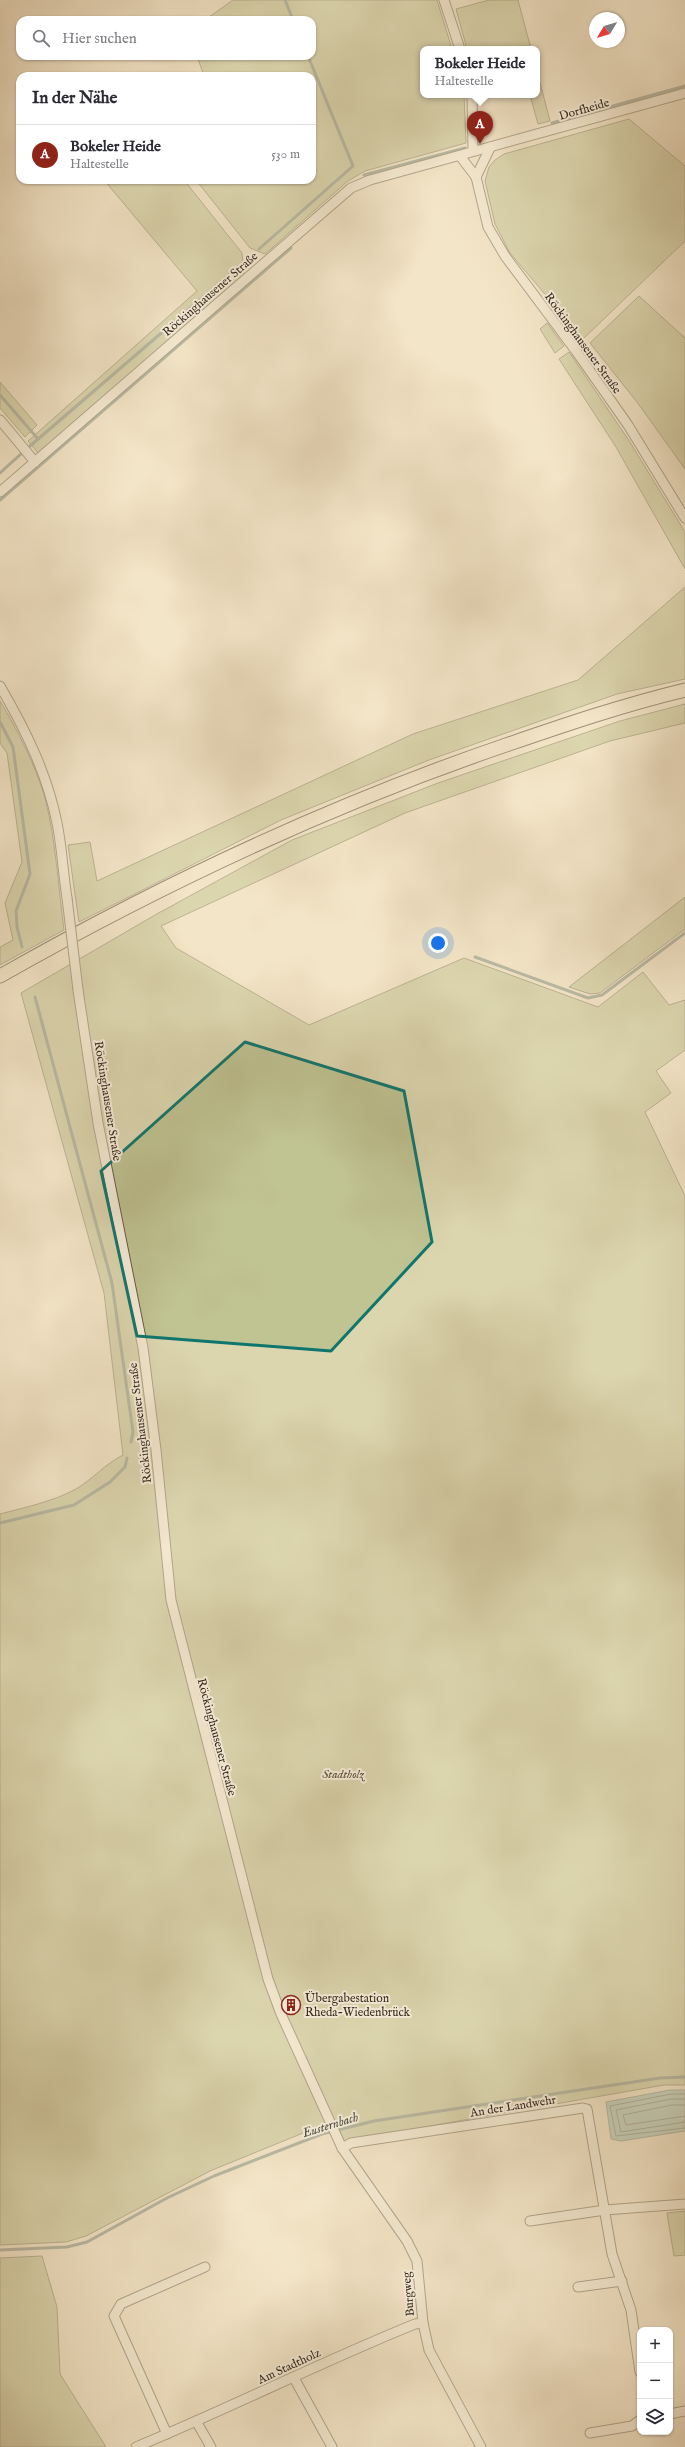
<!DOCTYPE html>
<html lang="de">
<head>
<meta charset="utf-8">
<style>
  :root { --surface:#fff; --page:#f2f2f3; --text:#2b2b33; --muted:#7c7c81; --line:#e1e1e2; --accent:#8f2418 }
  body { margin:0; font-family:"IM FELL English",serif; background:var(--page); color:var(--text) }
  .controls { position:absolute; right:12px; bottom:12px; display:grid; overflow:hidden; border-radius:8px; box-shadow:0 1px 3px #0004 }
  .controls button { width:36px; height:36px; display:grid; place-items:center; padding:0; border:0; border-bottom:1px solid var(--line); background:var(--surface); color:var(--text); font:20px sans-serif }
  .compass { position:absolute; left:589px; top:12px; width:36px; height:36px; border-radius:50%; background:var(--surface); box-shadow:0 1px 3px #0004; rotate:232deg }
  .you { position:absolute; left:438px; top:943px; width:14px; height:14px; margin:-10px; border:3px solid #fff; border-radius:50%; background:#1a73e8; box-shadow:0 0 0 6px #1a73e833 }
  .badge { display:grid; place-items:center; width:26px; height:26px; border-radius:50%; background:var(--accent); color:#fff; font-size:13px; font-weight:700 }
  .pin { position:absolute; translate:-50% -33px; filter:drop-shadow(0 1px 2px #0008) }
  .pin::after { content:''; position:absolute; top:21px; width:14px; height:12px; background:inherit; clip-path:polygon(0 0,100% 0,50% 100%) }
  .popup { position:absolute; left:420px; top:46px; width:120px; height:52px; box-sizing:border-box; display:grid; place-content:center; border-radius:8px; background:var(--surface); filter:drop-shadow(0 1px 3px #0005); font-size:13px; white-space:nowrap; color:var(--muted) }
  .popup b { font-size:15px; color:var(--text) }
  .popup::after { content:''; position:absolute; left:50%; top:100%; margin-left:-8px; border:8px solid transparent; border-top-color:var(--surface) }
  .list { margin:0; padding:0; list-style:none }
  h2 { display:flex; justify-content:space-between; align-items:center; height:52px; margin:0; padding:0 16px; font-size:17px }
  h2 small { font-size:13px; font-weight:400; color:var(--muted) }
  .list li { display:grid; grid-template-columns:26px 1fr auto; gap:12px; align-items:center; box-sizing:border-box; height:60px; padding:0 16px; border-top:1px solid var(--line) }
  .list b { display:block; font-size:15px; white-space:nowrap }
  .list p { margin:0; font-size:13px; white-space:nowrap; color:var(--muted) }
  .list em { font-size:13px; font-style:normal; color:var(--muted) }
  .icon { flex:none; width:22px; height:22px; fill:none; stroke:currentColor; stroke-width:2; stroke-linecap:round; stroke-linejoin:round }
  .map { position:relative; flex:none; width:685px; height:2447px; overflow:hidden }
  .search { position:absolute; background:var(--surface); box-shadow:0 1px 3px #0004; left:16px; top:16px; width:300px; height:44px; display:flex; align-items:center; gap:10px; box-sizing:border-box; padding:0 14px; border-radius:12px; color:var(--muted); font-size:15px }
  .panel { position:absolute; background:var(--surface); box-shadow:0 1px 3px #0004; left:16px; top:72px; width:300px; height:112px; border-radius:12px }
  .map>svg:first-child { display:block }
  .green { fill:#c0c392; stroke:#7b7657 }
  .water { fill:#9bbfb7; stroke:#738379 }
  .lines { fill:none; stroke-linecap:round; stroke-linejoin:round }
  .shore { stroke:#68746a; stroke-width:1 }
  .stream { stroke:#738379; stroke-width:3 }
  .street-casing { stroke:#655947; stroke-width:11 }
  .primary-casing { stroke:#362a1c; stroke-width:15 }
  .street { stroke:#f7eedb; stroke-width:9 }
  .primary { stroke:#f3e5c7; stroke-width:13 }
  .street-bridge-casing { stroke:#655947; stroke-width:11; stroke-linecap:butt }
  .street-bridge { stroke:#f7eedb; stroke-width:9 }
  .marked { fill:none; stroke:#0f766e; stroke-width:3; stroke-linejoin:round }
  .labels { text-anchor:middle; stroke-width:4; stroke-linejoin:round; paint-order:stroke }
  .street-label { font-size:12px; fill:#362a1c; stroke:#f7eedb }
  .park-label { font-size:12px; font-style:italic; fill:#58503a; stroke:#f7eedb }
  .poi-label { font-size:12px; fill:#362a1c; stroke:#f7eedb; text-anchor:start }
  .water-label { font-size:13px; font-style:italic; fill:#4f4f43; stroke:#f7eedb }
</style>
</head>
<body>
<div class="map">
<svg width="685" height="2447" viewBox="0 0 685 2447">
  <rect width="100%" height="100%" fill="#f3e5c7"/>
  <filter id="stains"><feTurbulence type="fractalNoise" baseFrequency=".005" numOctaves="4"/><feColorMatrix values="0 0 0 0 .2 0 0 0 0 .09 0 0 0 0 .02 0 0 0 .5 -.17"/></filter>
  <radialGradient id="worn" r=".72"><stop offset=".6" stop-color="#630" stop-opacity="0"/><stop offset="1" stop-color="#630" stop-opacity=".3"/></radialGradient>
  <!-- green -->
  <g class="green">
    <polygon points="233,0 437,0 452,49 423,49 423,95 464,95 466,143 365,171 348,181 265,254 250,248 196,180 312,180 312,76 204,76 197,56 312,56 312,20 205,20"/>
    <polygon points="489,0 518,0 531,49 467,49 456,9"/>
    <polygon points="537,71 550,121 538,124 530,95 537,95"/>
    <polygon points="629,119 685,166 685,241 583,339 510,253 495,224 485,181 489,167 495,160 504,154"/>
    <polygon points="104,180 184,180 242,253 244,274 39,454 28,441 197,291"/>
    <polygon points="639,296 685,338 685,469 637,402 590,343"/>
    <polygon points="547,323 564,346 555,353 540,329"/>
    <polygon points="569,352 628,439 685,532 685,569 616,447 559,359"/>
    <polygon points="0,382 37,425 25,437 0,408"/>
    <polygon points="685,587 685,679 617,694 429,760 281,820 79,922 68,845 90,842 97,881 413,734 578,680"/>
    <path d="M0 701C18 731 35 764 45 798 56 841 58 886 64 930L0 965V947L13 940 5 903 22 862 7 753 0 743Z"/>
    <path d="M685 704V723L610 741 405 813 161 926 176 948 309 1025 464 958 598 1007 643 972 669 1005 685 1000V1050L656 1071 671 1093 645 1112 685 1196V2085H664L344 2141 335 2120 210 2171 86 2236 66 2242 0 2245V1514C26 1507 52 1502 76 1489 93 1479 105 1464 123 1455L104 1293 21 993 155 915 292 840 438 783 620 721Z"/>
    <polygon points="685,897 685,929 600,993 590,994 569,987"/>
    <polygon points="685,2211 685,2255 674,2256 667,2213"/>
    <polygon points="42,2256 57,2307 60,2374 106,2447 0,2447 0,2258"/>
  </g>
  <!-- water -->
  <polygon class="water" points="670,2090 685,2090 685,2131 621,2141 611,2139 606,2102"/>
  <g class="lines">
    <!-- shore -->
    <g class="shore">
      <polyline points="685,2094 671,2094 610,2106 616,2136 685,2128"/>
      <polyline points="685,2099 671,2099 616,2110 621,2132 685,2122"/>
      <polyline points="685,2105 672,2105 623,2115 626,2125 685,2116"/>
    </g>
    <!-- stream -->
    <g class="stream">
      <polyline points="285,0 293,20"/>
      <polyline points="552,123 685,86"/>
      <polyline points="364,175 465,148"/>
      <polyline points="259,249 353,166 308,56"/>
      <polyline points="0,395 38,439"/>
      <polyline points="30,446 245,261"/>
      <polyline points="0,473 22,453"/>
      <polyline points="0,500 291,248"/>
      <polyline points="0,722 13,747 30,874 16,911 17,927 22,947"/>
      <polyline points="475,957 588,998 602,995 685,933"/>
      <polyline points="35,997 112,1283 133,1432 131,1442"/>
      <polyline points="0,1523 74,1505 110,1482 125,1467 127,1458"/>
      <polyline points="0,2250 67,2247 87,2242 167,2198 214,2176 322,2134 374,2121 660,2078 685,2077"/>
    </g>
    <!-- street casing -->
    <g class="street-casing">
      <g id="street">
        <polyline points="444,0 460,49"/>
        <polyline points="472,95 473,151"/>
        <polyline points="460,156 476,177 488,227 505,256 576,351 628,425 685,518"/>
        <polyline points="476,177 490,148"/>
        <polyline points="0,420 35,462"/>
        <polyline points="0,492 351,188 370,180 685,93"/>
        <path d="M0 686C25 729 47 773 57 823 62 847 63 873 67 898"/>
        <polyline points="78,990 98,1123 143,1348 156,1450 171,1600 268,1979 281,2014 342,2148 407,2241 417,2261 423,2323 429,2350 481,2447"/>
        <polyline points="342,2148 351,2143 583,2108 587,2109 612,2254 631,2310 640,2372"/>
        <polyline points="530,2221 605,2210 685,2204"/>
        <polyline points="578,2287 622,2281"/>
        <polyline points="294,2378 332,2447"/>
        <polyline points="670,2414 685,2411"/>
        <polyline points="196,2421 211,2447"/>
        <polyline points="590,2433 632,2426 640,2420"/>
        <polyline points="167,2434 114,2316 121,2304 205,2267"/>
        <path d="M136 2447C230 2408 321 2362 415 2324L423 2323"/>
      </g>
    </g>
    <!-- primary casing -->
    <g class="primary-casing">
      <path id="primary" d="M0 976C162 884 330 805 506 745 567 724 623 705 685 690"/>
    </g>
    <!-- street -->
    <use href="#street" class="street"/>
    <!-- primary -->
    <use href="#primary" class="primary"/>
    <!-- street-bridge casing -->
    <g class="street-bridge-casing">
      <polyline id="street-bridge" points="67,898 78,990"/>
    </g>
    <!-- street-bridge -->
    <use href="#street-bridge" class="street-bridge"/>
  </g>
  <!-- marked area -->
  <path d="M0 0H685V2447H0ZM245 1042 404 1091 432 1242 331 1351 137 1336 101 1171Z" fill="#f3e5c7" fill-opacity=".55" fill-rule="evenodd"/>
  <path class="marked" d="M245 1042 404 1091 432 1242 331 1351 137 1336 101 1171Z"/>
  <!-- icons -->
  <defs>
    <g id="building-ring" transform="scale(1)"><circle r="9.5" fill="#f7eedb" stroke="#8f2418" stroke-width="1.5"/><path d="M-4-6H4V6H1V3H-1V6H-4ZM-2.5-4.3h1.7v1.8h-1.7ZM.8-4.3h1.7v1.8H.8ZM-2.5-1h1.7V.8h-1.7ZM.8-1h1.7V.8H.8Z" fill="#8f2418"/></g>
  </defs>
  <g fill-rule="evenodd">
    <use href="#building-ring" x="291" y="2005"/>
  </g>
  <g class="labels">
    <!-- street labels -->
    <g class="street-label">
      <text transform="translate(584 109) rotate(-16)" y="4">Dorfheide</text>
      <text transform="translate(210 294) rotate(-41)" y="4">Röckinghausener Straße</text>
      <text transform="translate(583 343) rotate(54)" y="4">Röckinghausener Straße</text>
      <text transform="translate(108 1101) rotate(81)" y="4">Röckinghausener Straße</text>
      <text transform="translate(140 1423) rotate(-97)" y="4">Röckinghausener Straße</text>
      <text transform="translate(217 1737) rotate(75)" y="4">Röckinghausener Straße</text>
      <text transform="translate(513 2106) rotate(-9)" y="4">An der Landwehr</text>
      <text transform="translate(408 2294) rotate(-95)" y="4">Burgweg</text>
      <text transform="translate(289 2366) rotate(-25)" y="4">Am Stadtholz</text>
    </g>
    <!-- park labels -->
    <g class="park-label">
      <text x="343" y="1778">Stadtholz</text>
    </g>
    <!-- poi labels -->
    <g class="poi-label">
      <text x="305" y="2002">Übergabestation<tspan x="305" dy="14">Rheda-Wiedenbrück</tspan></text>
    </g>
    <!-- water labels -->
    <g class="water-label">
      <text transform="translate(330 2124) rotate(-17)" y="5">Eusternbach</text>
    </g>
  </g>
  <rect width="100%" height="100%" filter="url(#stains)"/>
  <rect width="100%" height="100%" fill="url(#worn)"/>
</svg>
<div class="controls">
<button>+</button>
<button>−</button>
<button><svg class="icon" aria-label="layers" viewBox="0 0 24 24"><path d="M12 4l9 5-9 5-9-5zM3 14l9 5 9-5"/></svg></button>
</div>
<svg class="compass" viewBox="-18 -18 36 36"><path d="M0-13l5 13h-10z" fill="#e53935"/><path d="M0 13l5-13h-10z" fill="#7c7c81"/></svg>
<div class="you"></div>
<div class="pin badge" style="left:480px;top:144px">A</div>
<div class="popup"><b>Bokeler Heide</b>Haltestelle</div>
<div class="search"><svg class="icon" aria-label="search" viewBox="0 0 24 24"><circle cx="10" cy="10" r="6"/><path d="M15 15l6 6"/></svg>Hier suchen</div>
<section class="panel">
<h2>In der Nähe<small></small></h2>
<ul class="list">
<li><span class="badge">A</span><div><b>Bokeler Heide</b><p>Haltestelle</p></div><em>530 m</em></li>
</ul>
</section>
</div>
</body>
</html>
